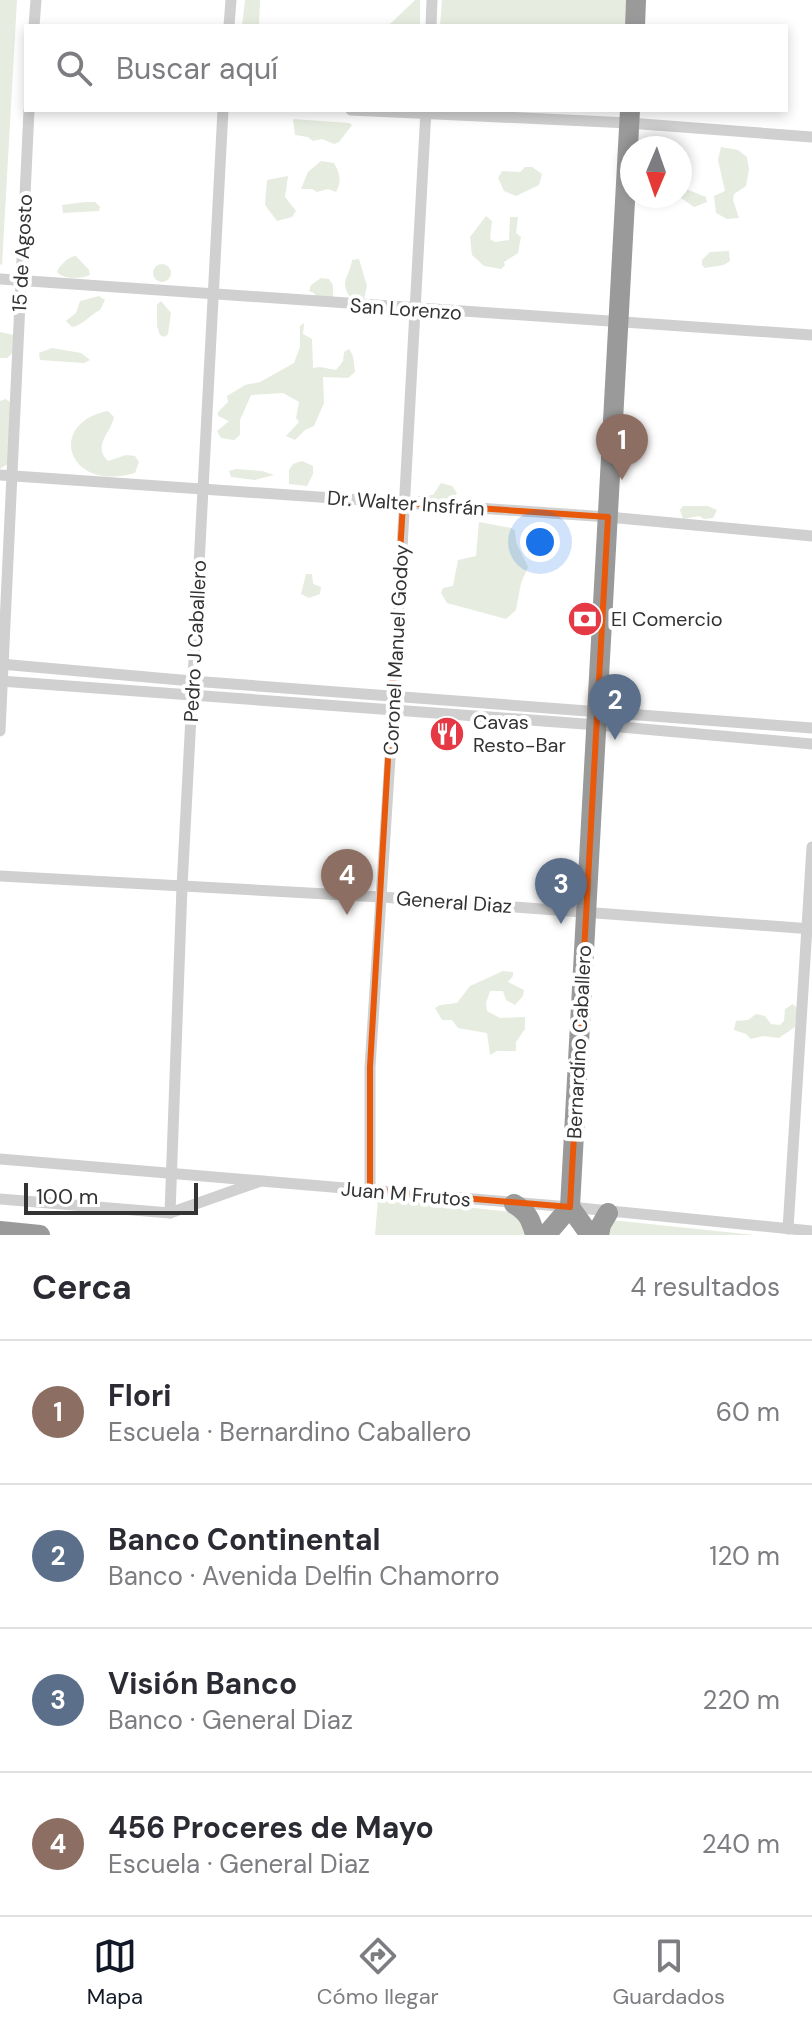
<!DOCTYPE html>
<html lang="es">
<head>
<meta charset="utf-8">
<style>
  :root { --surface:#fff; --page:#f7f7f7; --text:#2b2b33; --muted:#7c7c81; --line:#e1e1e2; --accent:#111827 }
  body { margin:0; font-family:"DM Sans",sans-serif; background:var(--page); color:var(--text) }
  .compass { position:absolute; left:620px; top:136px; width:72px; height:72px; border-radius:50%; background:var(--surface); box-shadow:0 4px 12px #0003; rotate:182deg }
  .scale { position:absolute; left:24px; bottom:20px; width:174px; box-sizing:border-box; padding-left:8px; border:4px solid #333; border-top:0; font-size:22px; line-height:28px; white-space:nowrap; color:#333; -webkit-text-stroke:6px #fff; paint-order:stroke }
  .you { position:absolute; left:540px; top:542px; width:28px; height:28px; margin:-20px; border:6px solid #fff; border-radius:50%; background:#1a73e8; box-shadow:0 0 0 12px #1a73e833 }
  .badge { display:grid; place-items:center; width:52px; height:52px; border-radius:50%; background:var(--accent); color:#fff; font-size:26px; font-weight:700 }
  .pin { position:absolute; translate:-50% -66px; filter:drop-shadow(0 2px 4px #0008) }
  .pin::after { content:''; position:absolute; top:42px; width:28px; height:24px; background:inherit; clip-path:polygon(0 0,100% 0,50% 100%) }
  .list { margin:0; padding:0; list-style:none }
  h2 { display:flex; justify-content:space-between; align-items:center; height:104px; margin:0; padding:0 32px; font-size:34px }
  h2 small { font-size:26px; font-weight:400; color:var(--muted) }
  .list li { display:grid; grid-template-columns:52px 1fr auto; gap:24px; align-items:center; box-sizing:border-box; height:144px; padding:0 32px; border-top:2px solid var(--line) }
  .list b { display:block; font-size:30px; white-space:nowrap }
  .list p { margin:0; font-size:26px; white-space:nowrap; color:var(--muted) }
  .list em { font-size:26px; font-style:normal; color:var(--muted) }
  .icon { flex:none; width:44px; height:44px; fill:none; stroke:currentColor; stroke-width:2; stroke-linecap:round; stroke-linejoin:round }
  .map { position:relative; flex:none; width:812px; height:1235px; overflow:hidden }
  .search { position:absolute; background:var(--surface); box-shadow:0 4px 12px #0003; left:24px; right:24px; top:24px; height:88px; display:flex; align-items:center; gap:20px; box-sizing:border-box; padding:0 28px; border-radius:0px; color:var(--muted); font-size:30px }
  .sheet { height:680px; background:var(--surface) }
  nav { display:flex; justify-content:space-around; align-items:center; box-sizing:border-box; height:112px; border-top:2px solid var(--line); background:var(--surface); font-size:22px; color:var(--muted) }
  nav a { display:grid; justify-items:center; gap:4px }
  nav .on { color:var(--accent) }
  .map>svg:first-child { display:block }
  .green { fill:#e6ecdf }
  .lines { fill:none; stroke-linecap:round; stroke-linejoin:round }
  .street { stroke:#d0d0d0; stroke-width:11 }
  .highway { stroke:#9a9a9a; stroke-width:20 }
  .marked { fill:none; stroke:#e8590c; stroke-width:6; stroke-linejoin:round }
  .labels { text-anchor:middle; stroke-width:8; stroke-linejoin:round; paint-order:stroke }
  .street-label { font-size:20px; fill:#333; stroke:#fff }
  .poi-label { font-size:20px; fill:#333; stroke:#fff; text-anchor:start }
</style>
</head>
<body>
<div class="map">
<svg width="812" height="1235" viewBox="0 0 812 1235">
  <rect width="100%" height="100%" fill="#fff"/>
  <!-- green -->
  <g class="green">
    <polygon points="0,0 17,0 2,265 0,264"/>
    <polygon points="245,0 260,0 259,26 242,26"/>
    <polygon points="415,0 420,0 420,26 388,26"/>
    <polygon points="442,0 626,0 625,26 440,26"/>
    <polygon points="293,119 349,123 352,125 339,142 334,144 322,139 313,141 308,137 295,135"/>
    <polygon points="721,147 738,150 747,157 749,170 746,186 734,194 733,200 739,218 727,219 716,213 714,196 725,191 718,160"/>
    <path d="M321 161 334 163C340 174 342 181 336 192L328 189 317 192 312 189H301L308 172Z"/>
    <polygon points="525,167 532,167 542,174 539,185 516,196 504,191 498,178 502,171 520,172"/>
    <polygon points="288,176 285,197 296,211 292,217 277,221 265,205 267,180"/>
    <polygon points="682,179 686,180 686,189 706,197 707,202 694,207 678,196"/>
    <polygon points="85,202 95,202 100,207 99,211 63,213 62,205"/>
    <polygon points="486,216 492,221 490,239 495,242 509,240 510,217 518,217 516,233 521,237 518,253 504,262 505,265 501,269 484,266 472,255 470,237"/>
    <polygon points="729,251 730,261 724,265 705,268 702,265 702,260 710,252"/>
    <path d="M76 256 89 270 90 275C81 279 64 280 57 272 59 266 69 256 76 256Z"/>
    <path d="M359 259 367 286 364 299 351 298C338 281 350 277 352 260Z"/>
    <circle cx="162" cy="273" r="9"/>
    <polygon points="321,278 329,279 333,285 333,298 319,301 314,293 309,291 311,285"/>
    <path d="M99 296 105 300 100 310C90 315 83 325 72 327L66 321 76 313 80 301Z"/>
    <polygon points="161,301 171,313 168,334 165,337 160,335 157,326 157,305"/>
    <polygon points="304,323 303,334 312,339 313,368 320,367 336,370 343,361 344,352 349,349 353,356 355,372 348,378 323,377 324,403 314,426 305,430 295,440 286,436 299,422 296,418 299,402 283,393 251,395 240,420 240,435 234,440 221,438 217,431 229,421 218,416 218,412 228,402 227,396 245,385 260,382 294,363 300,347 300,326"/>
    <polygon points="0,332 14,335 15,351 7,358 0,358"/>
    <polygon points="52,348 81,353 90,360 84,363 40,360 39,353"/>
    <polygon points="6,399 11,403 9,463 0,469 0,401"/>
    <path d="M108 411 114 417C111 433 92 445 108 461L126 455 135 456 139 462 135 473C67 493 46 423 108 411Z"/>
    <polygon points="302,461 313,466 313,474 307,486 289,484 289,470 293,464"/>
    <polygon points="236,469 262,471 274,475 255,480 231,477 229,471"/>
    <polygon points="441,483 452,486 457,493 453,499 417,500 417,496 433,495"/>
    <polygon points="683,506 708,506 717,510 713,518 704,519 699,516 683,519 680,510"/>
    <polygon points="479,522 512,528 515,531 516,542 528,567 521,583 516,610 506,619 447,603 441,593 443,588 453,586 458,560 476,556"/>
    <polygon points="306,574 312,574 313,584 321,587 320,594 309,598 301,594"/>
    <polygon points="503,971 513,972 513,976 508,982 524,990 523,996 515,1005 506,1000 503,991 490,991 486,1003 487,1011 500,1018 525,1017 525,1029 516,1042 516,1051 497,1051 490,1055 487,1033 458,1028 452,1020 442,1020 435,1008 440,1005 457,1003 470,986"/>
    <polygon points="793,1004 797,1008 795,1027 779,1038 763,1036 751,1039 746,1034 734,1030 736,1021 748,1020 756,1014 765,1016 771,1024 780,1025 784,1021 785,1009"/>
    <polygon points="378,1198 512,1212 523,1224 524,1235 375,1235"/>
    <polygon points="611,1220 755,1235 606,1235"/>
  </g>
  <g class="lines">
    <!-- street -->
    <g class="street">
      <polyline points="34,26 36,0"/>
      <polyline points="229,26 231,0"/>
      <polyline points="431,26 432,0"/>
      <polyline points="351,110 629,123 812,137"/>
      <polyline points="0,279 812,335"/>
      <polyline points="0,475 608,517 812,536"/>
      <polyline points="0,664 192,681 812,728"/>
      <polyline points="0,681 598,725 812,744"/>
      <polyline points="0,731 29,110"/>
      <polyline points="0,876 381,897 812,929"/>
      <polyline points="0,1159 570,1207 812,1231"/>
      <polyline points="370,1190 370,1067 393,712 426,110"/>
      <polyline points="0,1199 170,1213 258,1182"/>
      <polyline points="170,1213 182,887 223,110"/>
      <polyline points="788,1229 812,847"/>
    </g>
    <!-- highway -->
    <g class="highway">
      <polyline points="635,26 636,0"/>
      <path d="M514 1204C528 1212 531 1220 535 1235"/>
      <polyline points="570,1207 630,110"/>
      <polyline points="570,1207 590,1235"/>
      <polyline points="0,1231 40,1235"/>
      <polyline points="546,1235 570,1207"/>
      <polyline points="599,1235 601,1225 608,1213"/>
    </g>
  </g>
  <!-- marked area -->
  <path class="marked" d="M403 503 608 517 570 1207 370 1190V1067Z"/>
  <!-- icons -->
  <defs>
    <g id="bank-disc" transform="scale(1.8)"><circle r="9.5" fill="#e63946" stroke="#fff"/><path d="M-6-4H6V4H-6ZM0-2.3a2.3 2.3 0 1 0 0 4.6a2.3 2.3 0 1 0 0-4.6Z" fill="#fff"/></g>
    <g id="restaurant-disc" transform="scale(1.8)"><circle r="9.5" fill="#e63946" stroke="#fff"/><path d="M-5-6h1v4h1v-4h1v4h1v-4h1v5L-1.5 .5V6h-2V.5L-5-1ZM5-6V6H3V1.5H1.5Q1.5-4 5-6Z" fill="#fff"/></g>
  </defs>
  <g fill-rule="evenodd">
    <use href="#bank-disc" x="585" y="619"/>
    <use href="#restaurant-disc" x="447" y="734"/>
  </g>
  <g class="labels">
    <!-- street labels -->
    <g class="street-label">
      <text transform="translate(22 253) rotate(-87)" y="7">15 de Agosto</text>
      <text transform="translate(406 309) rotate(4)" y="7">San Lorenzo</text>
      <text transform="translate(406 503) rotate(4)" y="7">Dr. Walter Insfrán</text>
      <text transform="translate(195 641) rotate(-87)" y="7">Pedro J Caballero</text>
      <text transform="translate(396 650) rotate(-87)" y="7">Coronel Manuel Godoy</text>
      <text transform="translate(454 902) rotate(4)" y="7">General Diaz</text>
      <text transform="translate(579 1042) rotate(-87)" y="7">Bernardino Caballero</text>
      <text transform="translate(406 1194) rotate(5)" y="7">Juan M Frutos</text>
    </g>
    <!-- poi labels -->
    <g class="poi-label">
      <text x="611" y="626">El Comercio</text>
      <text x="473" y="729">Cavas<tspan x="473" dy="23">Resto-Bar</tspan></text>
    </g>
  </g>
</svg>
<svg class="compass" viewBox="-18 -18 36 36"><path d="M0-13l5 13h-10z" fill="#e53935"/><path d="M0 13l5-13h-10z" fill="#7c7c81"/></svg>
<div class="scale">100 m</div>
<div class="you"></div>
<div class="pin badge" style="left:622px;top:480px;background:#8d6e63">1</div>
<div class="pin badge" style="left:615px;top:740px;background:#5c6f8a">2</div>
<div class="pin badge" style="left:561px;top:924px;background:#5c6f8a">3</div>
<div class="pin badge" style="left:347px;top:915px;background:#8d6e63">4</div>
<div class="search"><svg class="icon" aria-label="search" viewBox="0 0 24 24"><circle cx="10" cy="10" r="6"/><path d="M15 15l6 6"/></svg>Buscar aquí</div>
</div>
<section class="sheet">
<h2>Cerca<small>4 resultados</small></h2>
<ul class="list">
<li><span class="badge" style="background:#8d6e63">1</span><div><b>Flori</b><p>Escuela · Bernardino Caballero</p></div><em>60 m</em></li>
<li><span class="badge" style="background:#5c6f8a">2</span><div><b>Banco Continental</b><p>Banco · Avenida Delfin Chamorro</p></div><em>120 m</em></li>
<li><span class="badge" style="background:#5c6f8a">3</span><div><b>Visión Banco</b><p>Banco · General Diaz</p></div><em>220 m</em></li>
<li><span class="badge" style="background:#8d6e63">4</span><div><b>456 Proceres de Mayo</b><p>Escuela · General Diaz</p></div><em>240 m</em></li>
</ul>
</section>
<nav>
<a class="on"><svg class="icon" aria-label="map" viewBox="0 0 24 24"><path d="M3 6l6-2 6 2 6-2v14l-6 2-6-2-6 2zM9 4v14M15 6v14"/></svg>Mapa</a>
<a><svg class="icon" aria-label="directions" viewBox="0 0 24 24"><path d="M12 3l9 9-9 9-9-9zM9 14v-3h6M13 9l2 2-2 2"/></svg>Cómo llegar</a>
<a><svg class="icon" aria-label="saved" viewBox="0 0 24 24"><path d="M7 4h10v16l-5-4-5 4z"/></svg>Guardados</a>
</nav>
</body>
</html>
